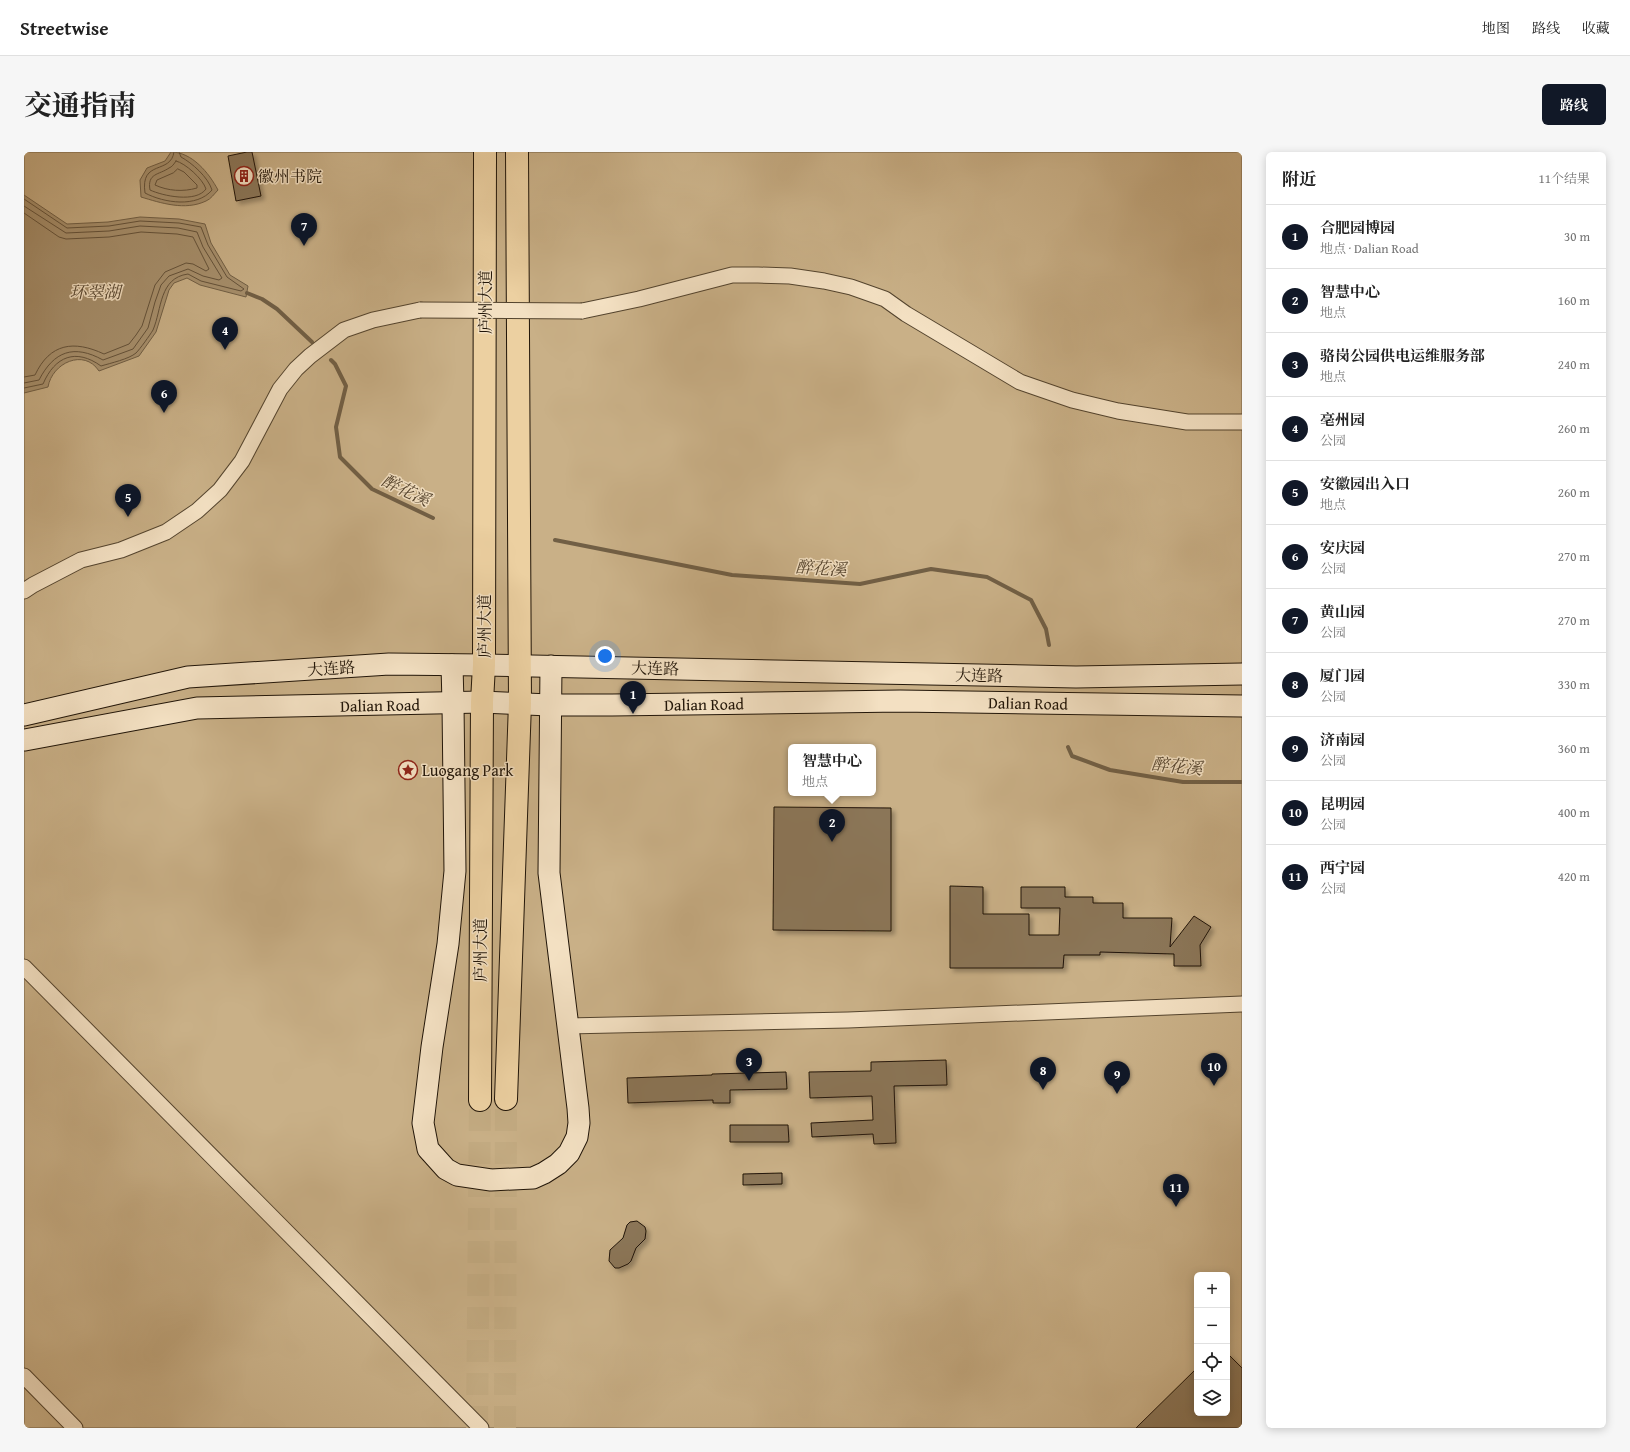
<!DOCTYPE html>
<html lang="zh">
<head>
<meta charset="utf-8">
<style>
  :root { --surface:#fff; --page:#f6f6f6; --text:#222; --muted:#767676; --line:#e0e0e0; --accent:#111827 }
  body { margin:0; font-family:"Gentium Book Plus","Noto Serif SC",serif; background:var(--page); color:var(--text) }
  .controls { position:absolute; right:12px; bottom:12px; display:grid; overflow:hidden; border-radius:6px; box-shadow:0 2px 10px #0003 }
  .controls button { width:36px; height:36px; display:grid; place-items:center; padding:0; border:0; border-bottom:1px solid var(--line); background:var(--surface); color:var(--text); font:20px sans-serif }
  .you { position:absolute; left:581px; top:504px; width:14px; height:14px; margin:-10px; border:3px solid #fff; border-radius:50%; background:#1a73e8; box-shadow:0 0 0 6px #1a73e833 }
  .badge { display:grid; place-items:center; width:26px; height:26px; border-radius:50%; background:var(--accent); color:#fff; font-size:13px; font-weight:700 }
  .pin { position:absolute; translate:-50% -33px; filter:drop-shadow(0 1px 2px #0008) }
  .pin::after { content:''; position:absolute; top:21px; width:14px; height:12px; background:inherit; clip-path:polygon(0 0,100% 0,50% 100%) }
  .popup { position:absolute; left:764px; top:592px; width:88px; height:52px; box-sizing:border-box; display:grid; place-content:center; border-radius:6px; background:var(--surface); filter:drop-shadow(0 1px 3px #0005); font-size:13px; white-space:nowrap; color:var(--muted) }
  .popup b { font-size:15px; color:var(--text) }
  .popup::after { content:''; position:absolute; left:50%; top:100%; margin-left:-8px; border:8px solid transparent; border-top-color:var(--surface) }
  .list { margin:0; padding:0; list-style:none }
  h2 { display:flex; justify-content:space-between; align-items:center; height:52px; margin:0; padding:0 16px; font-size:17px }
  h2 small { font-size:13px; font-weight:400; color:var(--muted) }
  .list li { display:grid; grid-template-columns:26px 1fr auto; gap:12px; align-items:center; box-sizing:border-box; height:64px; padding:0 16px; border-top:1px solid var(--line) }
  .list b { display:block; font-size:15px; white-space:nowrap }
  .list p { margin:0; font-size:13px; white-space:nowrap; color:var(--muted) }
  .list em { font-size:13px; font-style:normal; color:var(--muted) }
  .icon { flex:none; width:22px; height:22px; fill:none; stroke:currentColor; stroke-width:2; stroke-linecap:round; stroke-linejoin:round }
  .map { position:relative; flex:none; width:1218px; height:1276px; overflow:hidden; border-radius:6px }
  header { display:flex; align-items:center; gap:24px; box-sizing:border-box; height:56px; padding:0 20px; background:var(--surface); border-bottom:1px solid var(--line) }
  header strong { font-size:19px }
  nav { display:flex; gap:22px; margin-inline-start:auto; font-size:14px }
  .intro { display:flex; align-items:center; justify-content:space-between; box-sizing:border-box; height:96px; padding:0 24px }
  h1 { margin:0; font-size:28px }
  .button { padding:10px 18px; border-radius:6px; background:var(--accent); color:#fff; font-size:14px; font-weight:700 }
  main { display:flex; gap:24px; padding:0 24px }
  aside { flex:1; background:var(--surface); border-radius:6px; box-shadow:0 2px 10px #0003 }
  .map>svg:first-child { display:block }
  .green { fill:#c9b087; stroke:#756248; fill-rule:evenodd }
  .water { fill:#a7906d; stroke:#715f45 }
  .lines { fill:none; stroke-linecap:round; stroke-linejoin:round }
  .shore { stroke:#64523a; stroke-width:1 }
  .stream { stroke:#715f45; stroke-width:4 }
  .building { fill:#8b7658; stroke:#211508; filter:url(#shadow) }
  .primary-tunnel { stroke:#c3ab82; stroke-width:22; stroke-dasharray:22 11; stroke-linecap:butt }
  .street-casing { stroke:#54442e; stroke-width:17 }
  .secondary-casing { stroke:#211508; stroke-width:23 }
  .primary-casing { stroke:#211508; stroke-width:24 }
  .street { stroke:#f3e0c2; stroke-width:15 }
  .secondary { stroke:#f3e0c2; stroke-width:21 }
  .primary { stroke:#ecd0a1; stroke-width:22 }
  .street-bridge-casing { stroke:#54442e; stroke-width:17; stroke-linecap:butt }
  .street-bridge { stroke:#f3e0c2; stroke-width:15 }
  .labels { text-anchor:middle; stroke-width:3; stroke-linejoin:round; paint-order:stroke }
  .poi-label { font-size:16px; fill:#211508; stroke:#f3e0c2; text-anchor:start }
  .street-label { font-size:16px; fill:#211508; stroke:#f3e0c2 }
  .water-label { font-size:17px; font-style:italic; fill:#574630; stroke:#f3e0c2 }
</style>
</head>
<body>
<header>
<strong>Streetwise</strong>
<nav><a>地图</a><a>路线</a><a>收藏</a></nav>
</header>
<div class="intro"><h1>交通指南</h1><a class="button">路线</a></div>
<main>
<div class="map">
<svg width="1218" height="1276" viewBox="0 0 1218 1276">
  <defs>
    <filter id="shadow"><feDropShadow dx="3.5" dy="3.5" stdDeviation="2" flood-color="#0004"/></filter>
  </defs>
  <rect width="100%" height="100%" fill="#ecd0a1"/>
  <filter id="stains"><feTurbulence type="fractalNoise" baseFrequency=".005" numOctaves="4"/><feColorMatrix values="0 0 0 0 .2 0 0 0 0 .09 0 0 0 0 .02 0 0 0 .5 -.17"/></filter>
  <radialGradient id="worn" r=".72"><stop offset=".6" stop-color="#630" stop-opacity="0"/><stop offset="1" stop-color="#630" stop-opacity=".3"/></radialGradient>
  <!-- green -->
  <path class="green" d="M0 0H1218V1276H0ZM767 595H849V641H767ZM1173 1123H1203V1261H1173Z"/>
  <!-- water -->
  <g class="water">
    <path d="M147 0C168 0 185 21 194 38 190 42 187 47 182 49 161 59 137 51 117 45L116 28 123 16 141 9Z"/>
    <path d="M0 43 43 72 84 70 116 65 155 67 181 72 187 91 206 123 224 134 222 145 176 133 163 126 150 131 145 138 132 180 115 204 75 219C60 196 28 211 24 235L0 241Z"/>
  </g>
  <g class="lines">
    <!-- shore -->
    <g class="shore">
      <path d="M150 0C147 23 116 7 121 41 140 51 173 56 188 38 184 25 168 11 157 5L155 0"/>
      <path d="M152 9C161 11 179 27 182 37 172 51 139 44 126 38 123 21 135 23 145 16 148 15 150 12 152 9Z"/>
      <path d="M154 17 160 20 173 33V36C159 40 144 39 131 33L133 28 149 21Z"/>
      <path d="M0 47 43 76 85 74 116 69 155 71 177 75 184 93 203 125 220 137 217 139 177 129 164 122C135 126 138 157 129 178 126 183 116 197 112 201 105 207 87 211 77 214 52 196 31 204 19 232L0 236"/>
      <path d="M0 54 42 81 85 79 116 74 154 76 173 80 179 95 198 126 195 128 179 124 164 117 145 124 137 133 131 150 124 176 109 197 79 208C50 192 30 199 15 228L0 231"/>
      <path d="M0 61 35 85 42 87 85 85 117 80 153 82 169 85 185 117 182 119 169 112 162 111 141 120 131 133 118 174 112 183 105 192 80 202C50 188 26 191 11 223L0 225"/>
    </g>
    <!-- stream -->
    <g class="stream">
      <polyline points="223,141 238,147 253,157 288,190"/>
      <polyline points="307,208 311,212 322,234 312,275 316,305 348,337 409,366"/>
      <polyline points="531,388 708,423 836,432 907,417 963,425 1007,448 1022,477 1025,493"/>
      <polyline points="1044,595 1048,604 1086,618 1159,630 1218,630"/>
    </g>
  </g>
  <!-- building -->
  <g class="building">
    <polygon points="223,0 228,0 237,44 212,49 204,4"/>
    <polygon points="750,655 867,656 867,779 749,778"/>
    <polygon points="926,734 959,735 959,762 1005,762 1005,783 1035,783 1036,756 997,756 997,735 1041,735 1041,745 1069,745 1069,751 1099,751 1099,766 1148,766 1146,795 1170,764 1187,775 1176,793 1177,814 1150,814 1150,802 1076,800 1076,803 1040,803 1039,816 926,816"/>
    <polygon points="922,908 923,933 870,934 872,991 850,992 849,982 788,985 787,971 849,968 848,944 786,946 785,920 847,919 847,910"/>
    <polygon points="762,920 763,937 706,938 706,951 689,951 689,948 604,951 603,926 688,923 688,922"/>
    <polygon points="706,973 764,973 765,990 706,990"/>
    <polygon points="758,1021 758,1032 719,1033 719,1022"/>
    <polygon points="613,1069 621,1075 622,1079 621,1087 612,1096 607,1109 604,1112 595,1116 591,1116 585,1109 586,1098 599,1086 603,1073 606,1070"/>
    <polygon points="1203,1201 1218,1216 1218,1276 1112,1276 1173,1216 1173,1261 1203,1261"/>
  </g>
  <g class="lines">
    <!-- primary-tunnel -->
    <g class="primary-tunnel">
      <polyline points="453,1276 456,948"/>
      <polyline points="481,1276 482,947"/>
    </g>
    <!-- street casing -->
    <g class="street-casing">
      <g id="street">
        <polyline points="558,159 615,147 708,123 734,123 766,124 800,129 827,135 861,147 882,162 996,230 1048,248 1094,259 1163,270 1218,270"/>
        <polyline points="0,439 9,433 57,408 97,398 142,380 173,359 196,338 218,309 256,237 272,217 286,204 320,178 349,168 396,158"/>
        <polyline points="0,815 457,1276"/>
        <polyline points="543,874 824,868 1218,852"/>
        <polyline points="0,1224 51,1276"/>
      </g>
    </g>
    <!-- secondary casing -->
    <g class="secondary-casing">
      <g id="secondary">
        <polyline points="428,513 429,552 431,719 424,792 408,895 399,971 404,997 422,1017 433,1023 467,1028 509,1026 520,1021 534,1012 545,1001 553,985 555,971 554,956 525,721 527,514"/>
        <polyline points="0,563 164,525 365,512 460,513 1052,525 1218,522"/>
        <polyline points="1,588 173,556 458,550 526,553 588,553 876,549 1218,554"/>
      </g>
    </g>
    <!-- primary casing -->
    <g class="primary-casing">
      <g id="primary">
        <polyline points="482,947 496,551 493,0"/>
        <polyline points="456,948 458,550 460,513 461,0"/>
      </g>
    </g>
    <!-- street -->
    <use href="#street" class="street"/>
    <!-- secondary -->
    <use href="#secondary" class="secondary"/>
    <!-- primary -->
    <use href="#primary" class="primary"/>
    <!-- street-bridge casing -->
    <g class="street-bridge-casing">
      <polyline id="street-bridge" points="396,158 558,159"/>
    </g>
    <!-- street-bridge -->
    <use href="#street-bridge" class="street-bridge"/>
  </g>
  <!-- icons -->
  <defs>
    <g id="building-ring" transform="scale(1)"><circle r="9.5" fill="#f3e0c2" stroke="#8f2418" stroke-width="1.5"/><path d="M-4-6H4V6H1V3H-1V6H-4ZM-2.5-4.3h1.7v1.8h-1.7ZM.8-4.3h1.7v1.8H.8ZM-2.5-1h1.7V.8h-1.7ZM.8-1h1.7V.8H.8Z" fill="#8f2418"/></g>
    <g id="sight-ring" transform="scale(1)"><circle r="9.5" fill="#f3e0c2" stroke="#8f2418" stroke-width="1.5"/><path d="M0-6L1.8-2.2L6-1.7L2.9 1.2L3.7 5.4L0 3.3L-3.7 5.4L-2.9 1.2L-6-1.7L-1.8-2.2Z" fill="#8f2418"/></g>
  </defs>
  <g fill-rule="evenodd">
    <use href="#building-ring" x="220" y="24"/>
    <use href="#sight-ring" x="384" y="618"/>
  </g>
  <g class="labels">
    <!-- poi labels -->
    <g class="poi-label">
      <text x="234" y="30">徽州书院</text>
      <text x="398" y="624">Luogang Park</text>
    </g>
    <!-- street labels -->
    <g class="street-label">
      <text transform="translate(461 150) rotate(-90)" y="6">庐州大道</text>
      <text transform="translate(460 474) rotate(-90)" y="6">庐州大道</text>
      <text transform="translate(307 516) rotate(-4)" y="6">大连路</text>
      <text transform="translate(631 516) rotate(1)" y="6">大连路</text>
      <text transform="translate(955 523) rotate(1)" y="6">大连路</text>
      <text transform="translate(1004 551) rotate(1)" y="6">Dalian Road</text>
      <text transform="translate(680 552) rotate(-1)" y="6">Dalian Road</text>
      <text transform="translate(356 553) rotate(-1)" y="6">Dalian Road</text>
      <text transform="translate(456 798) rotate(-90)" y="6">庐州大道</text>
    </g>
    <!-- water labels -->
    <g class="water-label">
      <text x="71" y="146">环翠湖</text>
      <text transform="translate(382 338) rotate(26)" y="6">醉花溪</text>
      <text transform="translate(797 416) rotate(4)" y="6">醉花溪</text>
      <text transform="translate(1153 614) rotate(6)" y="6">醉花溪</text>
    </g>
  </g>
  <rect width="100%" height="100%" filter="url(#stains)"/>
  <rect width="100%" height="100%" fill="url(#worn)"/>
</svg>
<div class="controls">
<button>+</button>
<button>−</button>
<button><svg class="icon" aria-label="locate" viewBox="0 0 24 24"><circle cx="12" cy="12" r="6"/><path d="M12 2v4M12 18v4M2 12h4M18 12h4"/></svg></button>
<button><svg class="icon" aria-label="layers" viewBox="0 0 24 24"><path d="M12 4l9 5-9 5-9-5zM3 14l9 5 9-5"/></svg></button>
</div>
<div class="you"></div>
<div class="pin badge" style="left:609px;top:562px">1</div>
<div class="pin badge" style="left:808px;top:690px">2</div>
<div class="popup"><b>智慧中心</b>地点</div>
<div class="pin badge" style="left:725px;top:929px">3</div>
<div class="pin badge" style="left:201px;top:198px">4</div>
<div class="pin badge" style="left:104px;top:365px">5</div>
<div class="pin badge" style="left:140px;top:261px">6</div>
<div class="pin badge" style="left:280px;top:94px">7</div>
<div class="pin badge" style="left:1019px;top:938px">8</div>
<div class="pin badge" style="left:1093px;top:942px">9</div>
<div class="pin badge" style="left:1190px;top:934px">10</div>
<div class="pin badge" style="left:1152px;top:1055px">11</div>
</div>
<aside>
<h2>附近<small>11个结果</small></h2>
<ul class="list">
<li><span class="badge">1</span><div><b>合肥园博园</b><p>地点 · Dalian Road</p></div><em>30 m</em></li>
<li><span class="badge">2</span><div><b>智慧中心</b><p>地点</p></div><em>160 m</em></li>
<li><span class="badge">3</span><div><b>骆岗公园供电运维服务部</b><p>地点</p></div><em>240 m</em></li>
<li><span class="badge">4</span><div><b>亳州园</b><p>公园</p></div><em>260 m</em></li>
<li><span class="badge">5</span><div><b>安徽园出入口</b><p>地点</p></div><em>260 m</em></li>
<li><span class="badge">6</span><div><b>安庆园</b><p>公园</p></div><em>270 m</em></li>
<li><span class="badge">7</span><div><b>黄山园</b><p>公园</p></div><em>270 m</em></li>
<li><span class="badge">8</span><div><b>厦门园</b><p>公园</p></div><em>330 m</em></li>
<li><span class="badge">9</span><div><b>济南园</b><p>公园</p></div><em>360 m</em></li>
<li><span class="badge">10</span><div><b>昆明园</b><p>公园</p></div><em>400 m</em></li>
<li><span class="badge">11</span><div><b>西宁园</b><p>公园</p></div><em>420 m</em></li>
</ul>
</aside>
</main>
</body>
</html>
